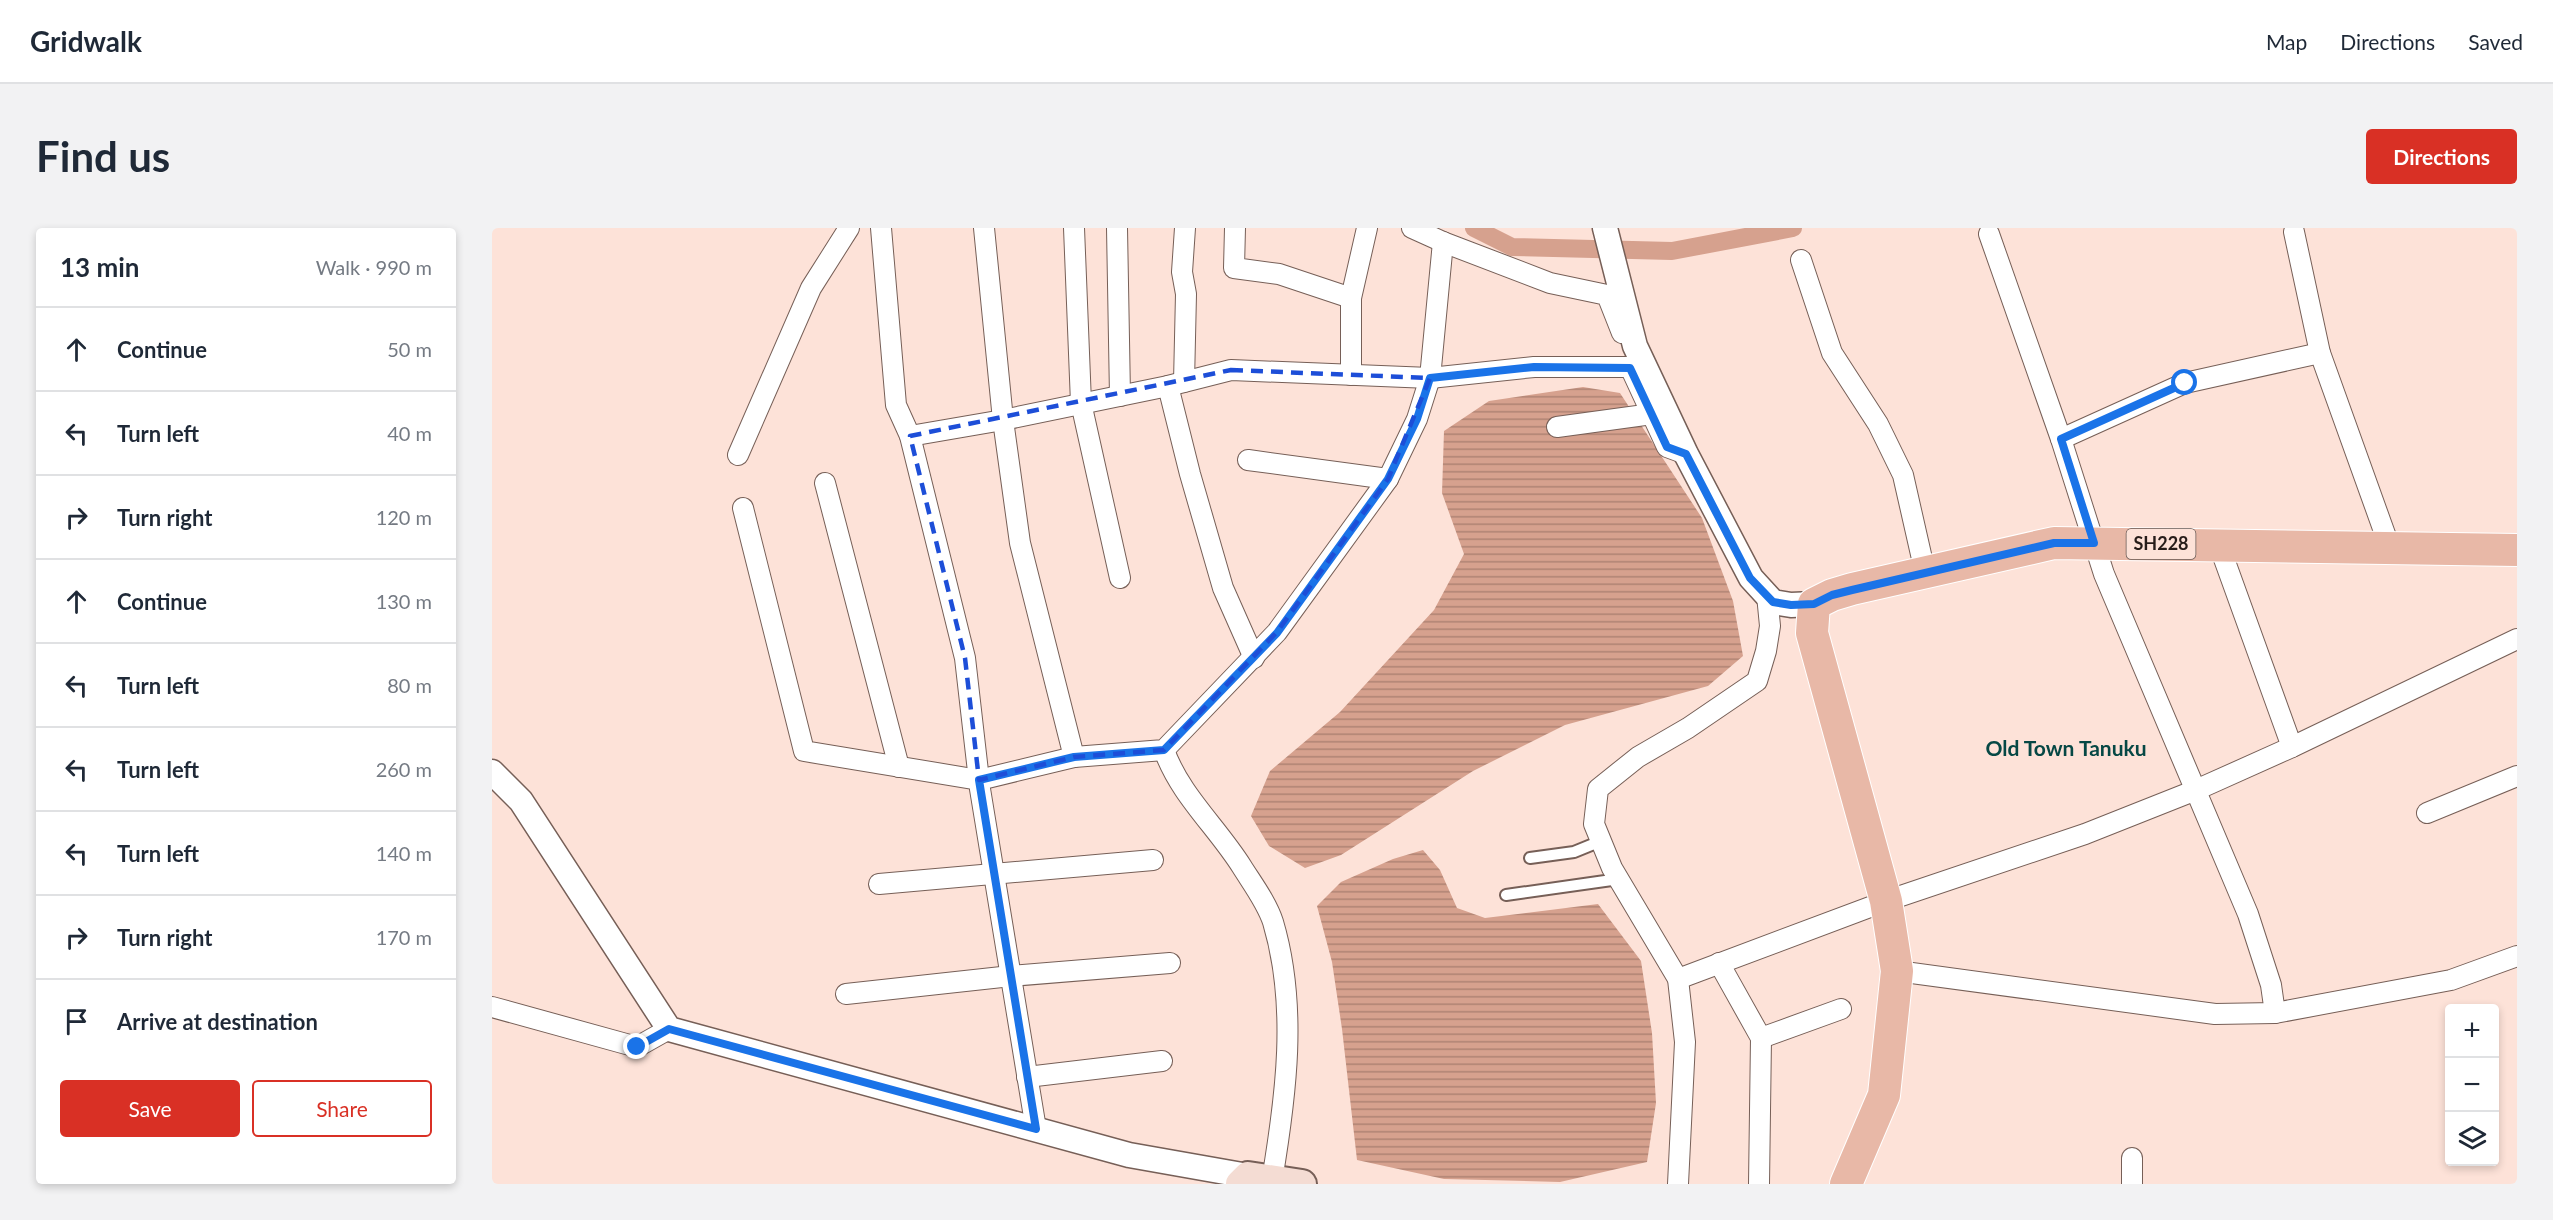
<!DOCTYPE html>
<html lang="en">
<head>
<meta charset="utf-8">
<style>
  :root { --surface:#fff; --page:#f2f2f3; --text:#1f2937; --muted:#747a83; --line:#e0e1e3; --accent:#d93025 }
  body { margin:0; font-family:Lato,sans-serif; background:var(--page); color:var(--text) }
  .controls { position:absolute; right:18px; bottom:18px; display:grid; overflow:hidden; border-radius:6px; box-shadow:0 3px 9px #0003 }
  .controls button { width:54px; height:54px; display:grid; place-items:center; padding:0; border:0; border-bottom:2px solid var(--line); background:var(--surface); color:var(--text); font:30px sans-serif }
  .stop { position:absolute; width:18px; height:18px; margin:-14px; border:4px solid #1a73e8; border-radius:50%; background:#fff }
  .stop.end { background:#1a73e8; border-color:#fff; box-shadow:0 2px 6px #0008 }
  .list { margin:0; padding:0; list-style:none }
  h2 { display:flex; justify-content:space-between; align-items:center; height:78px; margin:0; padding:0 24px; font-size:26px }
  h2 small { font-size:20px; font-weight:400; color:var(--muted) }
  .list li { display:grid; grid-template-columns:39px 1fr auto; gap:18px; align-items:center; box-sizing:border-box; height:84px; padding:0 24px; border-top:2px solid var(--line) }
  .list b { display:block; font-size:22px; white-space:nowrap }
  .list em { font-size:20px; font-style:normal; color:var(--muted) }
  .actions { display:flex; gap:12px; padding:18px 24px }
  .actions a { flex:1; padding:14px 0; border:2px solid var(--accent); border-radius:6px; text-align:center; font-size:21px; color:var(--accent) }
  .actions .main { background:var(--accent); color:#fff }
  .icon { flex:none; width:33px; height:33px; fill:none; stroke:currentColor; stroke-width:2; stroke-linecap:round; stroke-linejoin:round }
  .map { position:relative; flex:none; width:2025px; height:956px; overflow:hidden; border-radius:6px }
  header { display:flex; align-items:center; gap:36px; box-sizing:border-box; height:84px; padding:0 30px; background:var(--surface); border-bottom:2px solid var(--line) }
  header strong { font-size:28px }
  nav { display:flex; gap:33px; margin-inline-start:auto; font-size:21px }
  .intro { display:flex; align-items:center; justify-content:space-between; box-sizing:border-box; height:144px; padding:0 36px }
  h1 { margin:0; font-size:42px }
  .button { padding:15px 27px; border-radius:6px; background:var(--accent); color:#fff; font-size:21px; font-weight:700 }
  main { display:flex; gap:36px; padding:0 36px }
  aside { flex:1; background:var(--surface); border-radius:6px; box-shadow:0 3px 9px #0003 }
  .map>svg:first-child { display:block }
  .water { fill:url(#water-rules) }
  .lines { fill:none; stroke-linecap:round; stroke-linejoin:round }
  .canal { stroke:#d6a18e; stroke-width:18 }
  .service-casing { stroke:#765f57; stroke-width:14 }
  .minor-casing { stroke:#765f57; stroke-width:22 }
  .tertiary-casing { stroke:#765f57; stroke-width:27 }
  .secondary-casing { stroke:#765f57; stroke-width:32 }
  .primary-casing { stroke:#fff; stroke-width:34 }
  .service { stroke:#fff; stroke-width:10 }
  .minor { stroke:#fff; stroke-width:20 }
  .tertiary { stroke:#fff; stroke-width:24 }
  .secondary { stroke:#f4dcd3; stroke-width:28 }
  .primary { stroke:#e8b8a7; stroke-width:32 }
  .route { stroke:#1a73e8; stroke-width:8 }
  .marked { fill:none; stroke:#1d4ed8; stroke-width:4.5; stroke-dasharray:12 8; stroke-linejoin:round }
  .labels { text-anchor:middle; stroke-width:4.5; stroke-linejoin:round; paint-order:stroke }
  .shield { fill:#fde2d8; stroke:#675853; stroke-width:1.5 }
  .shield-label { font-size:18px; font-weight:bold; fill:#271d1a }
  .neighbourhood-label { font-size:21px; font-weight:bold; fill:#064845; stroke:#fde2d8 }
</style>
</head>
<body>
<header>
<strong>Gridwalk</strong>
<nav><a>Map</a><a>Directions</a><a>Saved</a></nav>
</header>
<div class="intro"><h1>Find us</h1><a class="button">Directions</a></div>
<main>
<aside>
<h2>13 min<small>Walk · 990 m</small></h2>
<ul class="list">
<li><svg class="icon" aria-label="ahead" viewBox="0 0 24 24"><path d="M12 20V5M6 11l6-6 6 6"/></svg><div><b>Continue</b></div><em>50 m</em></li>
<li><svg class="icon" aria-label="left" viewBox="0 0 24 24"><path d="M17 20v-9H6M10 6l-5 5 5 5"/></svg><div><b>Turn left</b></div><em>40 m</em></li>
<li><svg class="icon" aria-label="right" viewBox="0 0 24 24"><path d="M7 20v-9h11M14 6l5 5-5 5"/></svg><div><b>Turn right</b></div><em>120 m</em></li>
<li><svg class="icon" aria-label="ahead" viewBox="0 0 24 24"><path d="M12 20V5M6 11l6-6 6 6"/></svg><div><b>Continue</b></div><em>130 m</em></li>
<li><svg class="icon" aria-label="left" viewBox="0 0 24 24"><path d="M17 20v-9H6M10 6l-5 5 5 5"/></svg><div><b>Turn left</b></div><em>80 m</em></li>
<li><svg class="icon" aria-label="left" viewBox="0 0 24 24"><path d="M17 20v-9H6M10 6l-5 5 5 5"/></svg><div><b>Turn left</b></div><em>260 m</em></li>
<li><svg class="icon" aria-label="left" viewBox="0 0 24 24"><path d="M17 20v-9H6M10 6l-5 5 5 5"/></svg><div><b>Turn left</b></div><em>140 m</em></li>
<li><svg class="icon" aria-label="right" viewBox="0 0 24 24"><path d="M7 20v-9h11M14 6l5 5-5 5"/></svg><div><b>Turn right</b></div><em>170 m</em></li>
<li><svg class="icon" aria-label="arrive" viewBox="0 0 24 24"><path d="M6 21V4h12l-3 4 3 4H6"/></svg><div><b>Arrive at destination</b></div></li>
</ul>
<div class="actions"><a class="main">Save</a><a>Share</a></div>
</aside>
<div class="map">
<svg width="2025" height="956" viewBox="0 0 2025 956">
  <defs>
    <pattern id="water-rules" width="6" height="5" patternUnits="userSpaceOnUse" patternTransform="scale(1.5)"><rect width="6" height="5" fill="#d6a18e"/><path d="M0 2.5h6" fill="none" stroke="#ae8373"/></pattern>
  </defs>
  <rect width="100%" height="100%" fill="#fde2d8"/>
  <!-- water -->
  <g class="water">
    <polygon points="1091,159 1128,165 1210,290 1241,373 1251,428 1216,458 1073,497 981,543 849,627 813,640 777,618 759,588 778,543 848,484 942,382 972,326 950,265 952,203 997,173"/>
    <polygon points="931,622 948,642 965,680 993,690 1106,676 1149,733 1160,805 1164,875 1155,934 1068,954 952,951 865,932 850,801 840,734 825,678 849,654 901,631"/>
  </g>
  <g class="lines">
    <!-- canal -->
    <polyline class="canal" points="982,0 1020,19 1180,23 1301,0"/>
    <!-- service casing -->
    <g class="service-casing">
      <g id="service">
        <polyline points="1038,630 1082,624 1109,613"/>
        <polyline points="1014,667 1127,651"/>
      </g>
    </g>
    <!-- minor casing -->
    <g class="minor-casing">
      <g id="minor">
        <polyline points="389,0 404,177 418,208 473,430 488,561 544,901"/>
        <polyline points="492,0 511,192 528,315 582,529"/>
        <polyline points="582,0 589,175 628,350"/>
        <polyline points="625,0 628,168"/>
        <polyline points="743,0 742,40 787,46 859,70"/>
        <polyline points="920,0 951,14 1058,55 1115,67 1130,105"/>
        <polyline points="1802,4 1828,125 1898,320"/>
        <polyline points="1497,6 1569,211 1612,346 1756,686 1779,757 1783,785"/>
        <polyline points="1309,32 1340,125 1386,196 1411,247 1433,344"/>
        <polyline points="859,147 859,70 875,0"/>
        <polyline points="692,154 694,66 690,44 693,0"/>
        <polyline points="676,158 698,246 731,360 762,430"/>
        <polyline points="1065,199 1160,186"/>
        <polyline points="418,208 511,192 676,158 739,142 938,150 1042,139 1138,139 1175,219 1194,226"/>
        <polyline points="1569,211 1693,155 1828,125"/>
        <polyline points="246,227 319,60 357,0"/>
        <polyline points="756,232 896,251"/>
        <polyline points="333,255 407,539"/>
        <polyline points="251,280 312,523 487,552 582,529 672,522 785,404 896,251 925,191 938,150 951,14"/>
        <polyline points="1727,317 1800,519"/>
        <path d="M672 522C688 567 725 599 750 639 760 655 775 675 781 694 806 778 794 868 780 952"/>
        <polyline points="1935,585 2025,548"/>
        <polyline points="387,656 661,632"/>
        <polyline points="1227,735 1269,810 1267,956"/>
        <polyline points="1405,743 1723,786 1783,785 1959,752 2025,728"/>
        <polyline points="1186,751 1394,673 1593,606 1704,562 1800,519 2025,411"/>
        <polyline points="354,766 519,748 678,735"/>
        <polyline points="0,779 145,819 177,801"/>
        <polyline points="1269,810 1349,781"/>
        <polyline points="535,849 670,833"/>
        <polyline points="1186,956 1193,814 1186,751 1120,640 1102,596 1106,561 1146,529 1196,500 1265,453 1274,423 1278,398 1275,367"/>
        <polyline points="1640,956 1640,930"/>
      </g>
    </g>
    <!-- tertiary casing -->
    <g class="tertiary-casing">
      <g id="tertiary">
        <polyline points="1113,0 1143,118 1194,226 1259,350 1281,374 1299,377 1322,376"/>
        <polyline points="0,544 29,573 177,801 637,927 756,948"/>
      </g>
    </g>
    <!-- secondary casing -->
    <g class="secondary-casing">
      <polyline id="secondary" points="748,956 756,948 810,956"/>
    </g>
    <!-- primary casing -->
    <g class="primary-casing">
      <polyline id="primary" points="1354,956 1392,867 1405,743 1394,673 1320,405 1322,376 1340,367 1360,361 1562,315 2025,322"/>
    </g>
    <!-- service -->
    <use href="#service" class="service"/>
    <!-- minor -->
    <use href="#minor" class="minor"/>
    <!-- tertiary -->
    <use href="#tertiary" class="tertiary"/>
    <!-- secondary -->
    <use href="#secondary" class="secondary"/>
    <!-- primary -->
    <use href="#primary" class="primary"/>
  </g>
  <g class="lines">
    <!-- route -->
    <polyline class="route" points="145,819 177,801 544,901 487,552 582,529 672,522 785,405 896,251 925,191 938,150 1042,139 1138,140 1175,219 1194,226 1258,350 1281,374 1299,377 1322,376 1340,367 1360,362 1562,315 1602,315 1569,211 1693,155"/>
  </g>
  <!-- marked area -->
  <path class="marked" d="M739 142 938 150 896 251 785 404 672 522 582 529 487 552 473 430 418 208Z"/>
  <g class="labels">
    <!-- shield labels -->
    <rect class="shield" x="1634.5" y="301" width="69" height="30" rx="4.5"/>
    <g class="shield-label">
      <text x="1669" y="322">SH228</text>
    </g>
    <!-- neighbourhood labels -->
    <g class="neighbourhood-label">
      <text x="1574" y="528">Old Town Tanuku</text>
    </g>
  </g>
</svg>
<div class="controls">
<button>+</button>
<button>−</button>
<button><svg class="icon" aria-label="layers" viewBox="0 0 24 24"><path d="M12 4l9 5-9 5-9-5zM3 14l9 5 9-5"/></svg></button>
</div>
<div class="stop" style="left:1693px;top:155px"></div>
<div class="stop end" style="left:145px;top:819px"></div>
</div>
</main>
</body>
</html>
